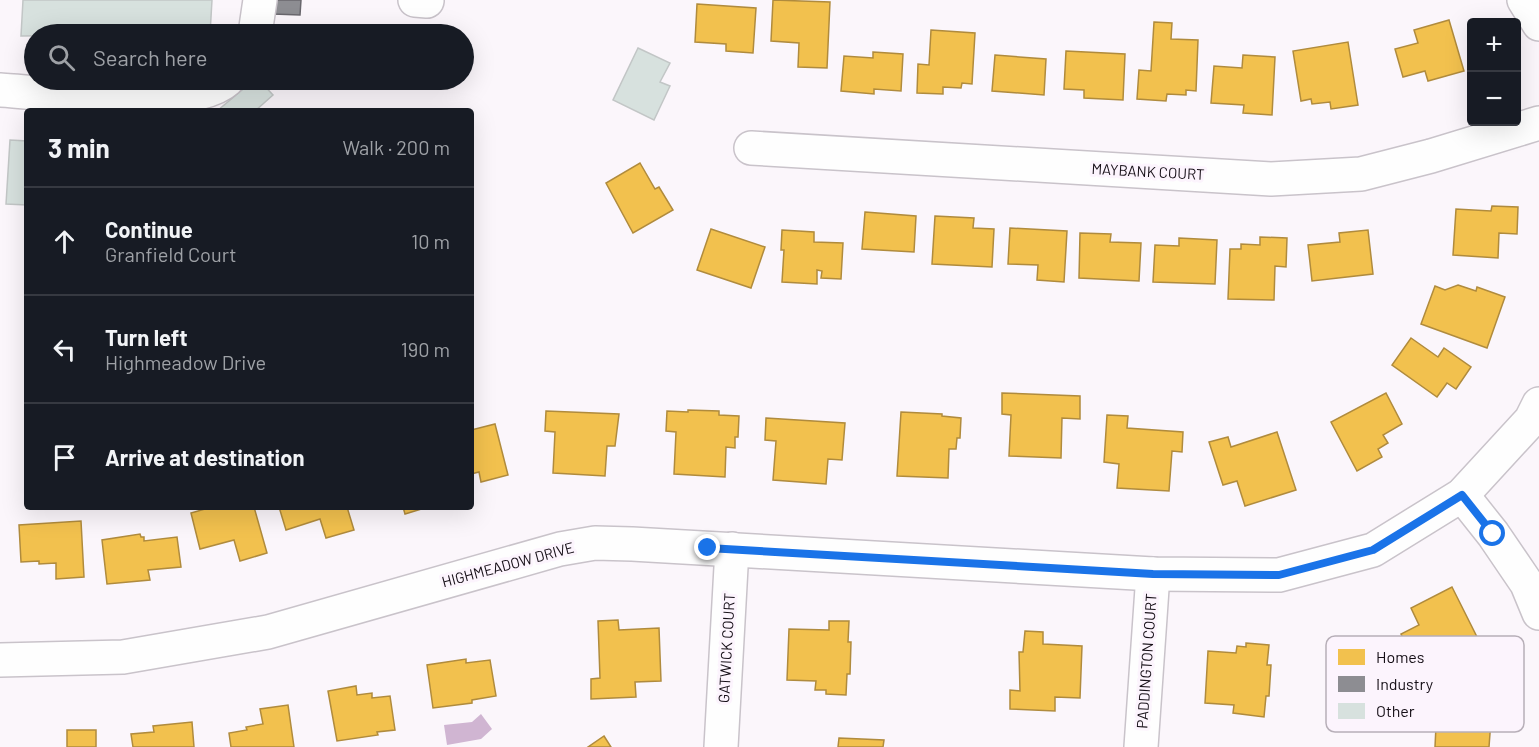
<!DOCTYPE html>
<html lang="en">
<head>
<meta charset="utf-8">
<style>
  :root { --surface:#171b24; --page:#20242c; --text:#f1f3f6; --muted:#9ea1a6; --line:#363941 }
  body { margin:0; font-family:Barlow,sans-serif; background:var(--page); color:var(--text) }
  .controls { position:absolute; right:18px; top:18px; display:grid; overflow:hidden; border-radius:6px; box-shadow:0 6px 24px #0002 }
  .controls button { width:54px; height:54px; display:grid; place-items:center; padding:0; border:0; border-bottom:2px solid var(--line); background:var(--surface); color:var(--text); font:30px sans-serif }
  .stop { position:absolute; width:18px; height:18px; margin:-14px; border:4px solid #1a73e8; border-radius:50%; background:#fff }
  .stop.end { background:#1a73e8; border-color:#fff; box-shadow:0 2px 6px #0008 }
  .list { margin:0; padding:0; list-style:none }
  h2 { display:flex; justify-content:space-between; align-items:center; height:78px; margin:0; padding:0 24px; font-size:26px }
  h2 small { font-size:20px; font-weight:400; color:var(--muted) }
  .list li { display:grid; grid-template-columns:39px 1fr auto; gap:18px; align-items:center; box-sizing:border-box; height:108px; padding:0 24px; border-top:2px solid var(--line) }
  .list b { display:block; font-size:22px; white-space:nowrap }
  .list p { margin:0; font-size:20px; white-space:nowrap; color:var(--muted) }
  .list em { font-size:20px; font-style:normal; color:var(--muted) }
  .icon { flex:none; width:33px; height:33px; fill:none; stroke:currentColor; stroke-width:2; stroke-linecap:round; stroke-linejoin:round }
  .map { position:relative; flex:none; width:1539px; height:747px; overflow:hidden }
  .search { position:absolute; background:var(--surface); box-shadow:0 6px 24px #0002; left:24px; top:24px; width:450px; height:66px; display:flex; align-items:center; gap:15px; box-sizing:border-box; padding:0 21px; border-radius:33px; color:var(--muted); font-size:22px }
  .panel { position:absolute; background:var(--surface); box-shadow:0 6px 24px #0002; left:24px; top:108px; width:450px; height:402px; border-radius:6px }
  .map>svg:first-child { display:block }
  .water { fill:#d0b5d2 }
  .homes { fill:#f2c14e; stroke:#b08b3d; stroke-width:1.5 }
  .industry { fill:#8d8d92; stroke:#69676d; stroke-width:1.5 }
  .building { fill:#d7e1de; stroke:#c2c6c6; stroke-width:1.5 }
  .lines { fill:none; stroke-linecap:round; stroke-linejoin:round }
  .minor-casing { stroke:#c9c3ca; stroke-width:36 }
  .minor { stroke:#fefefe; stroke-width:33 }
  .route { stroke:#1a73e8; stroke-width:8 }
  .labels { text-anchor:middle; stroke-width:6; stroke-linejoin:round; paint-order:stroke }
  .street-label { font-size:15px; fill:#150e16; stroke:#fcf4fd }
  .key { fill:#fcf4fd; stroke:#b7afb8; stroke-width:1.5 }
  .key-label { font-size:16px; fill:#150e16 }
</style>
</head>
<body>
<div class="map">
<svg width="1539" height="747" viewBox="0 0 1539 747">
  <rect width="100%" height="100%" fill="#fbf6fb"/>
  <!-- water -->
  <polygon class="water" points="481,714 492,729 481,739 447,745 444,725 472,722"/>
  <!-- homes -->
  <g class="homes">
    <polygon points="773,0 830,2 827,68 798,67 799,43 771,41"/>
    <polygon points="697,4 756,8 753,53 726,51 726,44 695,42"/>
    <polygon points="1449,20 1464,71 1428,81 1425,71 1403,77 1395,49 1418,43 1414,30"/>
    <polygon points="1154,22 1172,23 1171,39 1198,40 1196,91 1186,90 1186,95 1167,94 1166,101 1137,99 1139,70 1151,71"/>
    <polygon points="931,30 975,33 972,84 962,83 961,88 943,87 943,94 917,93 918,64 929,65"/>
    <polygon points="1348,42 1358,105 1331,109 1330,102 1312,104 1311,99 1301,101 1293,51"/>
    <polygon points="1066,51 1125,54 1123,100 1084,98 1084,90 1064,89"/>
    <polygon points="873,52 903,54 901,91 874,89 874,94 841,91 844,56 873,58"/>
    <polygon points="995,55 1046,59 1044,95 992,91"/>
    <polygon points="1243,55 1275,57 1272,115 1243,113 1244,105 1211,103 1214,66 1242,68"/>
    <polygon points="640,163 655,189 659,187 673,210 633,233 606,183"/>
    <polygon points="1492,206 1518,207 1517,234 1499,233 1498,258 1453,255 1456,209 1491,211"/>
    <polygon points="865,212 916,216 914,252 862,249"/>
    <polygon points="935,216 974,218 973,228 994,229 992,267 932,264"/>
    <polygon points="1010,228 1067,231 1064,282 1037,280 1038,265 1008,264"/>
    <polygon points="711,229 765,247 751,288 697,270"/>
    <polygon points="782,230 814,232 814,242 843,243 841,279 821,278 822,271 817,270 817,284 782,282 784,250 781,250"/>
    <polygon points="1368,230 1373,274 1312,281 1308,245 1340,242 1339,233"/>
    <polygon points="1080,233 1111,234 1110,242 1141,243 1139,281 1079,278"/>
    <polygon points="1260,237 1287,238 1286,267 1275,266 1274,300 1228,299 1230,249 1241,249 1241,244 1260,245"/>
    <polygon points="1179,238 1217,240 1215,284 1153,282 1155,245 1179,246"/>
    <polygon points="1458,285 1476,291 1477,287 1505,297 1487,348 1421,324 1435,286 1445,290"/>
    <polygon points="1411,338 1438,357 1444,348 1471,367 1456,389 1447,383 1437,397 1392,365"/>
    <polygon points="1002,393 1080,396 1080,419 1062,418 1061,458 1009,456 1011,415 1002,414"/>
    <polygon points="1386,393 1402,424 1383,435 1388,443 1378,449 1382,457 1357,471 1331,422"/>
    <polygon points="688,410 719,411 719,415 739,416 738,437 735,437 735,448 726,447 725,477 674,474 676,432 666,431 667,411 688,412"/>
    <polygon points="546,411 619,414 615,446 607,446 605,476 553,473 555,432 545,431"/>
    <polygon points="901,412 942,414 942,416 961,418 960,438 957,438 956,449 949,449 948,478 897,476"/>
    <polygon points="1107,415 1128,416 1127,428 1183,432 1182,452 1172,451 1169,491 1117,488 1119,464 1104,462"/>
    <polygon points="766,418 845,423 842,460 828,459 826,484 773,480 776,441 765,440"/>
    <polygon points="495,424 508,475 481,482 479,472 471,474 471,430"/>
    <polygon points="1277,432 1296,490 1245,506 1237,481 1223,485 1209,442 1228,437 1231,447"/>
    <polygon points="212,507 254,507 267,553 240,561 234,540 200,549 191,513"/>
    <polygon points="279,507 347,507 354,530 326,538 320,519 286,530"/>
    <polygon points="403,507 428,507 405,514"/>
    <polygon points="81,521 84,577 56,579 56,563 39,564 39,561 21,562 19,525"/>
    <polygon points="140,534 141,537 144,537 144,541 177,537 181,567 148,570 150,580 107,584 102,540"/>
    <polygon points="1452,587 1479,641 1438,662 1427,642 1410,651 1401,634 1419,625 1411,608"/>
    <polygon points="618,620 619,630 659,628 661,681 635,682 636,697 591,699 591,679 600,678 598,621"/>
    <polygon points="829,621 849,621 848,642 851,642 850,674 847,674 846,695 826,694 826,690 815,690 816,681 787,680 789,629 829,630"/>
    <polygon points="1025,631 1043,632 1043,644 1082,646 1080,698 1055,697 1055,711 1010,709 1010,690 1020,691 1019,652 1023,652"/>
    <polygon points="1246,643 1269,645 1267,665 1271,665 1269,696 1266,696 1264,717 1233,713 1234,705 1205,703 1208,651 1236,653 1237,646 1246,647"/>
    <polygon points="466,659 466,663 490,660 496,696 472,700 472,703 433,708 427,665"/>
    <polygon points="356,686 357,695 372,693 372,698 390,696 395,730 377,732 378,735 337,741 328,691"/>
    <polygon points="1438,689 1493,693 1489,747 1435,747 1436,726 1422,724 1423,705 1437,706"/>
    <polygon points="288,705 294,747 231,747 229,733 247,730 246,727 263,724 260,709"/>
    <polygon points="192,722 194,747 133,747 131,734 154,732 153,726"/>
    <rect x="67" y="730" width="29" height="17"/>
    <polygon points="604,736 611,747 588,747"/>
    <polygon points="839,738 884,740 883,747 838,747"/>
  </g>
  <!-- industry -->
  <polygon class="industry" points="274,0 301,0 300,15 273,14"/>
  <!-- building -->
  <g class="building">
    <polygon points="23,0 212,0 210,34 21,36"/>
    <polygon points="638,48 670,63 660,82 670,86 654,120 613,100"/>
    <polygon points="254,80 259,80 273,95 255,111 217,111"/>
    <polygon points="10,140 27,141 27,205 6,204"/>
  </g>
  <g class="lines">
    <!-- minor casing -->
    <g class="minor-casing">
      <g id="minor">
        <polyline points="415,0 427,1"/>
        <polyline points="1524,0 1539,24"/>
        <polyline points="255,34 260,0"/>
        <path d="M0 90C51 93 191 113 227 80"/>
        <polyline points="751,148 1271,179 1361,174 1431,156 1539,123"/>
        <polyline points="1462,495 1493,534 1527,584 1539,613"/>
        <polyline points="0,660 123,657 268,632 560,549 595,543 632,544 1153,574 1279,575 1373,550 1462,495 1531,420 1539,404"/>
        <polyline points="721,747 732,549"/>
        <polyline points="1141,747 1153,574"/>
      </g>
    </g>
    <!-- minor -->
    <use href="#minor" class="minor"/>
  </g>
  <g class="lines">
    <!-- route -->
    <polyline class="route" points="708,548 1153,574 1279,575 1373,550 1462,495 1493,534"/>
  </g>
  <g class="labels">
    <!-- street labels -->
    <g class="street-label">
      <text transform="translate(1148 172) rotate(3)" y="5">MAYBANK COURT</text>
      <text transform="translate(508 565) rotate(-15)" y="5">HIGHMEADOW DRIVE</text>
      <text transform="translate(727 648) rotate(-87)" y="5">GATWICK COURT</text>
      <text transform="translate(1147 661) rotate(-86)" y="5">PADDINGTON COURT</text>
    </g>
  </g>
  <!-- legend -->
  <rect x="1326" y="636" width="198" height="96" rx="9" class="key"/>
  <rect x="1338" y="649" width="27" height="16" fill="#f2c14e"/>
  <rect x="1338" y="676" width="27" height="16" fill="#8d8d92"/>
  <rect x="1338" y="703" width="27" height="16" fill="#d7e1de"/>
  <g class="key-label">
    <text x="1376" y="663">Homes</text>
    <text x="1376" y="690">Industry</text>
    <text x="1376" y="717">Other</text>
  </g>
</svg>
<div class="controls">
<button>+</button>
<button>−</button>
</div>
<div class="stop" style="left:1493px;top:534px"></div>
<div class="stop end" style="left:708px;top:548px"></div>
<div class="search"><svg class="icon" aria-label="search" viewBox="0 0 24 24"><circle cx="10" cy="10" r="6"/><path d="M15 15l6 6"/></svg>Search here</div>
<section class="panel">
<h2>3 min<small>Walk · 200 m</small></h2>
<ul class="list">
<li><svg class="icon" aria-label="ahead" viewBox="0 0 24 24"><path d="M12 20V5M6 11l6-6 6 6"/></svg><div><b>Continue</b><p>Granfield Court</p></div><em>10 m</em></li>
<li><svg class="icon" aria-label="left" viewBox="0 0 24 24"><path d="M17 20v-9H6M10 6l-5 5 5 5"/></svg><div><b>Turn left</b><p>Highmeadow Drive</p></div><em>190 m</em></li>
<li><svg class="icon" aria-label="arrive" viewBox="0 0 24 24"><path d="M6 21V4h12l-3 4 3 4H6"/></svg><div><b>Arrive at destination</b></div></li>
</ul>
</section>
</div>
</body>
</html>
